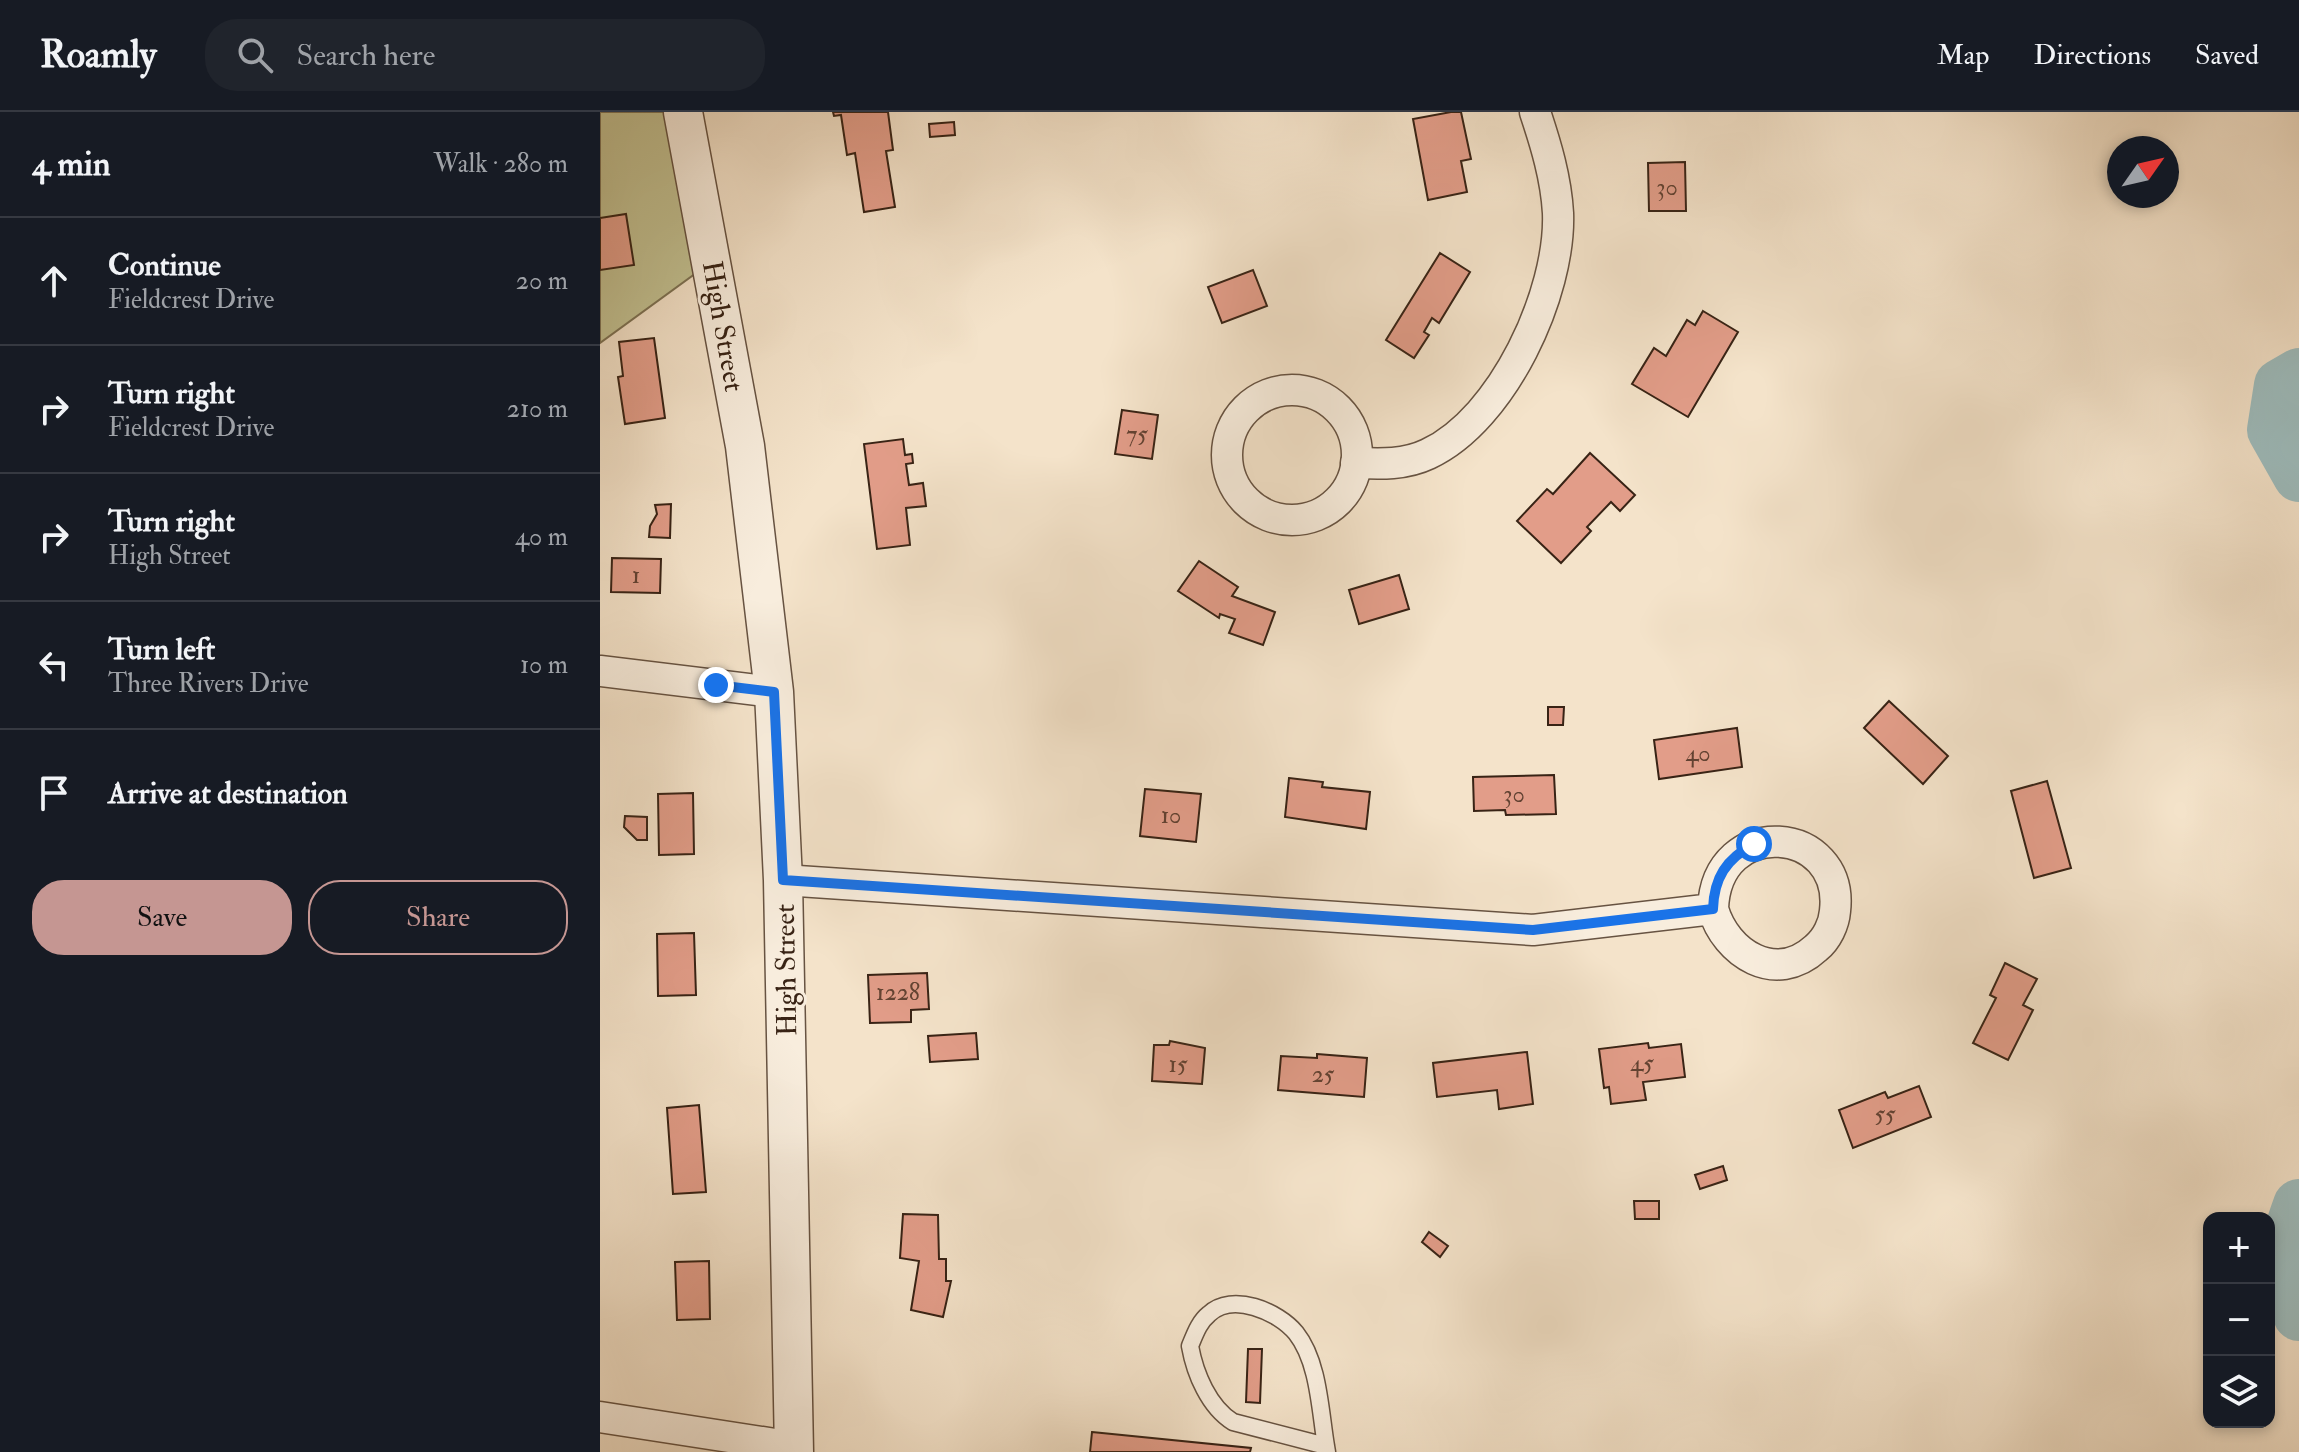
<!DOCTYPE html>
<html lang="en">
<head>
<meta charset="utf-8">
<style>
  :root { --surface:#171b24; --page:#20242c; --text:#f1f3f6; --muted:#9ea1a6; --line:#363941; --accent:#c59692 }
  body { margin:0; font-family:"IM FELL Double Pica",serif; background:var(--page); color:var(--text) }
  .controls { position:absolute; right:24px; bottom:24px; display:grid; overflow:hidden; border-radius:16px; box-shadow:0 4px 12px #0003 }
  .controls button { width:72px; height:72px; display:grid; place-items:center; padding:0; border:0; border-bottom:2px solid var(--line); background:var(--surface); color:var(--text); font:40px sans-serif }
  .compass { position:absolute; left:1507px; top:24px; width:72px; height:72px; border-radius:50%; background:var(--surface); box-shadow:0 4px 12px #0003; rotate:56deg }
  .stop { position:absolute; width:24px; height:24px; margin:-18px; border:6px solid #1a73e8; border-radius:50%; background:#fff }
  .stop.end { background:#1a73e8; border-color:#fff; box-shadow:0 2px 8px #0008 }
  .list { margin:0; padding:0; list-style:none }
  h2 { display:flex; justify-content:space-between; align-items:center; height:104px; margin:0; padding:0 32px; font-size:34px }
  h2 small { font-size:26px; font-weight:400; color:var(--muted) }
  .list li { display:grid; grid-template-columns:52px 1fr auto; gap:24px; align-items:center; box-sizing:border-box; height:128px; padding:0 32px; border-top:2px solid var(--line) }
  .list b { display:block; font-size:30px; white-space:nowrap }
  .list p { margin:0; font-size:26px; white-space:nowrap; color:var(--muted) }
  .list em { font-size:26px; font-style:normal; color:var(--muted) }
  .actions { display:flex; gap:16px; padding:24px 32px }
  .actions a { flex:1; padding:18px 0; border:2px solid var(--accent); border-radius:32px; text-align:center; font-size:28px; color:var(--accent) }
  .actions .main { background:var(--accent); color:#111 }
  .icon { flex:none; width:44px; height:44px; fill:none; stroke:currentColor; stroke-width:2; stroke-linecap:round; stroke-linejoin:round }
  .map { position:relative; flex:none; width:1699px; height:1340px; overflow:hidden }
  header { display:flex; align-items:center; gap:48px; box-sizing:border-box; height:112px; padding:0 40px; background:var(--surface); border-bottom:2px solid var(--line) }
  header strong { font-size:38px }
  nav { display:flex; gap:44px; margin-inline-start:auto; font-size:28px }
  .search { width:560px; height:72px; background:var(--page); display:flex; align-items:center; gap:20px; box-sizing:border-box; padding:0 28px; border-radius:32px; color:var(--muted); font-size:30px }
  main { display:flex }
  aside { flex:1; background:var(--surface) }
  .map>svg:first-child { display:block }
  .green { fill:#c2c192; stroke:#7d7254; stroke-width:2 }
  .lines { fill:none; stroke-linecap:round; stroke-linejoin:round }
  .river { stroke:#9ebdbe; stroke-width:52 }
  .building { fill:#e29d89; stroke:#382315; stroke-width:2 }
  .service-casing { stroke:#675342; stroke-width:19 }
  .minor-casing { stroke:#675342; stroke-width:33 }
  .tertiary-casing { stroke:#675342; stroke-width:41 }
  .service { stroke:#f8eddd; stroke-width:16 }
  .minor { stroke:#f8eddd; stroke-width:30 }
  .tertiary { stroke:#f8eddd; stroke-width:38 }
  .route { stroke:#1a73e8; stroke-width:10 }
  .labels { text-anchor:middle; stroke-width:6; stroke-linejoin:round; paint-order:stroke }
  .number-label { font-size:24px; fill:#624232 }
  .street-label { font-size:28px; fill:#382315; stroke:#f8eddd }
</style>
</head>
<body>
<header>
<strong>Roamly</strong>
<div class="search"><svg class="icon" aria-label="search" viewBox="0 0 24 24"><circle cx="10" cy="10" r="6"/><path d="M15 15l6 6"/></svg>Search here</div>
<nav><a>Map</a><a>Directions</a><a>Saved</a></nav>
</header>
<main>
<aside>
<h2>4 min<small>Walk · 280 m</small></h2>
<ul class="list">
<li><svg class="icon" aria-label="ahead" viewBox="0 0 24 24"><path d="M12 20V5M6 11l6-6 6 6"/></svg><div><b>Continue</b><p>Fieldcrest Drive</p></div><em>20 m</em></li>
<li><svg class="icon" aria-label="right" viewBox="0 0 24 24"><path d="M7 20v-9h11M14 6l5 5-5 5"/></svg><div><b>Turn right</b><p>Fieldcrest Drive</p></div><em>210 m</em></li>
<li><svg class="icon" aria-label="right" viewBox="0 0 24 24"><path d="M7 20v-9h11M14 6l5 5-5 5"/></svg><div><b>Turn right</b><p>High Street</p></div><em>40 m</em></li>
<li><svg class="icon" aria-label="left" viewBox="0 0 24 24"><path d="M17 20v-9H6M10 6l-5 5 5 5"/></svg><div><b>Turn left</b><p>Three Rivers Drive</p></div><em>10 m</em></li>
<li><svg class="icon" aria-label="arrive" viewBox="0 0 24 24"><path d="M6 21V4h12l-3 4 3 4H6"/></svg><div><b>Arrive at destination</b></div></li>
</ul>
<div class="actions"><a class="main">Save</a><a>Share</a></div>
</aside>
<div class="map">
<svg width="1699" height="1340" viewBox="0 0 1699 1340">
  <rect width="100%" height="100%" fill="#f4e3ca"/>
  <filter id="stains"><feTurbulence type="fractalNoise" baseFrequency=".0025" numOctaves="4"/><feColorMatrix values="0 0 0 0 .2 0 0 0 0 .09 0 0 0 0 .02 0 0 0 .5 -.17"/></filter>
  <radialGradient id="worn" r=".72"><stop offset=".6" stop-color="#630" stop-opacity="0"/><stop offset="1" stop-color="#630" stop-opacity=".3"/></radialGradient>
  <!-- green -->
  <polygon class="green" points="0,0 87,0 125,140 0,231"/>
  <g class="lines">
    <!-- river -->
    <g class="river">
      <polyline points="1699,262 1680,273 1673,318 1699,364"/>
      <path d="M1699 1093C1681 1143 1680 1153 1699 1203"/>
    </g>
  </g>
  <!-- building -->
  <g class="building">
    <polygon points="233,0 288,0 293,38 286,39 295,95 264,100 255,41 247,43 241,3 234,4"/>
    <polygon points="851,0 861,0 871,47 861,49 867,80 828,88 813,7"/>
    <polygon points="354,10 355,23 330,25 329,12"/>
    <polygon points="1085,50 1086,99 1049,99 1048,51"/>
    <polygon points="26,102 34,153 0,158 0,106"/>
    <polygon points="840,141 870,160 839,211 832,206 824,220 829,223 814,246 786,228"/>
    <polygon points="653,158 667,194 622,211 608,175"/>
    <polygon points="1103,199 1138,220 1088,305 1032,272 1054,236 1066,244 1087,208 1095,213"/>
    <polygon points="54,226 65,306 25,312 18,265 23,264 19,230"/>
    <polygon points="522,298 558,303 552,347 515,342"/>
    <polygon points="303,327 305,343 312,342 313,351 306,352 309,373 323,371 326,394 306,396 310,433 277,437 264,332"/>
    <polygon points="990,341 1035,383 1020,399 1011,390 987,415 991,419 961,451 917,409 947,377 953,382"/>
    <polygon points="71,392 70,426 49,425 50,414 57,402 55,393"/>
    <polygon points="12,446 61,447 60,481 11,480"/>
    <polygon points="599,449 638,475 632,484 675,500 663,533 629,521 635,507 620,502 619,506 578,479"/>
    <polygon points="799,463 809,497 759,512 749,478"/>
    <polygon points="1289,589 1348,644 1323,672 1264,616"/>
    <polygon points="948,595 964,595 963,613 948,613"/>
    <polygon points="1137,616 1142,655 1059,667 1054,628"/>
    <polygon points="954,663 956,702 906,703 905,698 874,699 873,665"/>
    <polygon points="689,666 723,670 722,675 770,680 766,717 685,705"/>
    <polygon points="1447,669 1471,756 1434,766 1411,679"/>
    <polygon points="545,677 601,682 596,730 540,724"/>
    <polygon points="93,681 94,742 59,743 58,682"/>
    <polygon points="25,704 47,705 47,728 37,728 24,715"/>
    <polygon points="94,821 96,883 58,884 57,822"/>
    <polygon points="1405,851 1437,867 1423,893 1433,898 1408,948 1373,931 1396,886 1390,883"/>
    <polygon points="327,861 329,897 311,898 311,910 270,911 268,863"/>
    <polygon points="376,921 378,947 330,950 328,924"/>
    <polygon points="570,929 605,936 602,972 552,969 554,933 569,933"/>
    <polygon points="1048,931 1049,936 1081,932 1085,965 1043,970 1046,988 1011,992 1009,975 1004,976 999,937"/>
    <polygon points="927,940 933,992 899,997 897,978 837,985 833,951"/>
    <polygon points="717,942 767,946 764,985 678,978 681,944 717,946"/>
    <polygon points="1319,974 1331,1005 1253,1036 1239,998 1285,980 1288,986"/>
    <polygon points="99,993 106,1080 73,1082 67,996"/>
    <polygon points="1123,1054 1127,1068 1100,1077 1095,1063"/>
    <polygon points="1034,1089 1059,1089 1059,1107 1035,1107"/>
    <polygon points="303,1102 338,1103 339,1147 346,1147 346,1169 351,1169 343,1205 311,1198 319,1149 300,1146"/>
    <polygon points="829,1120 848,1134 840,1145 822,1130"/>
    <polygon points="109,1149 110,1207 77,1208 75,1150"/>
    <polygon points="648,1237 662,1237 660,1291 646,1290"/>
    <polygon points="492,1320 651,1336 650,1340 490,1340"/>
  </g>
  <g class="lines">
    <!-- service casing -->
    <g class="service-casing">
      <path id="service" d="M726 1334 633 1310C609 1295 595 1262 590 1234 595 1222 599 1210 609 1202 632 1180 678 1199 696 1221 719 1250 720 1299 726 1334L727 1340"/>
    </g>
    <!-- minor casing -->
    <g class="minor-casing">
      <g id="minor">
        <circle cx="692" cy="343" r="65"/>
        <path d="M756 351C781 352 805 353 828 342 903 307 961 181 958 101 956 66 946 33 935 0"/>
        <polyline points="0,559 174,580"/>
        <path d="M183 768 933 818 1113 797C1126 842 1176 873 1216 836 1227 827 1234 812 1235 799 1245 713 1116 701 1113 797"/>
        <polyline points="0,1305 194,1335"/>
      </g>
    </g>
    <!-- tertiary casing -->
    <g class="tertiary-casing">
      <polyline id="tertiary" points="83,0 145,334 174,580 183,768 194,1340"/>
    </g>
    <!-- service -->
    <use href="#service" class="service"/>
    <!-- minor -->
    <use href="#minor" class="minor"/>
    <!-- tertiary -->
    <use href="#tertiary" class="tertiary"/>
  </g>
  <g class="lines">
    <!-- route -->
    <path class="route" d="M116 573 174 580 183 768 933 818 1113 797C1114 766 1126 747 1154 732"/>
  </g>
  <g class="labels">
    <!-- number labels -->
    <g class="number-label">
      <text x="1067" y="83">30</text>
      <text x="537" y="330">75</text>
      <text x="36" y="471">1</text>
      <text x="1098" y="649">40</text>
      <text x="914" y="690">30</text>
      <text x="571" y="711">10</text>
      <text x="298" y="888">1228</text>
      <text x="1042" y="959">45</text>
      <text x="578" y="960">15</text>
      <text x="723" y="970">25</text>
      <text x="1285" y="1010">55</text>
    </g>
    <!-- street labels -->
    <g class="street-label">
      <text transform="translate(124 214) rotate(80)" y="10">High Street</text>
      <text transform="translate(185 858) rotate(-91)" y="10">High Street</text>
    </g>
  </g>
  <rect width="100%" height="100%" filter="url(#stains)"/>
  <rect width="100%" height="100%" fill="url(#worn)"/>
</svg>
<div class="controls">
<button>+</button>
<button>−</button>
<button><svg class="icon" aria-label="layers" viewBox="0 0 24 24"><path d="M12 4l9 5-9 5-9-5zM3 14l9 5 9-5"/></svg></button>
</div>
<svg class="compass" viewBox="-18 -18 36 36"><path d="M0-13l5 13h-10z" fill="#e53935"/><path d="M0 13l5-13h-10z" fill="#9ea1a6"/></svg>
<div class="stop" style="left:1154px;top:732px"></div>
<div class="stop end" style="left:116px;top:573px"></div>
</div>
</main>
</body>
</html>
